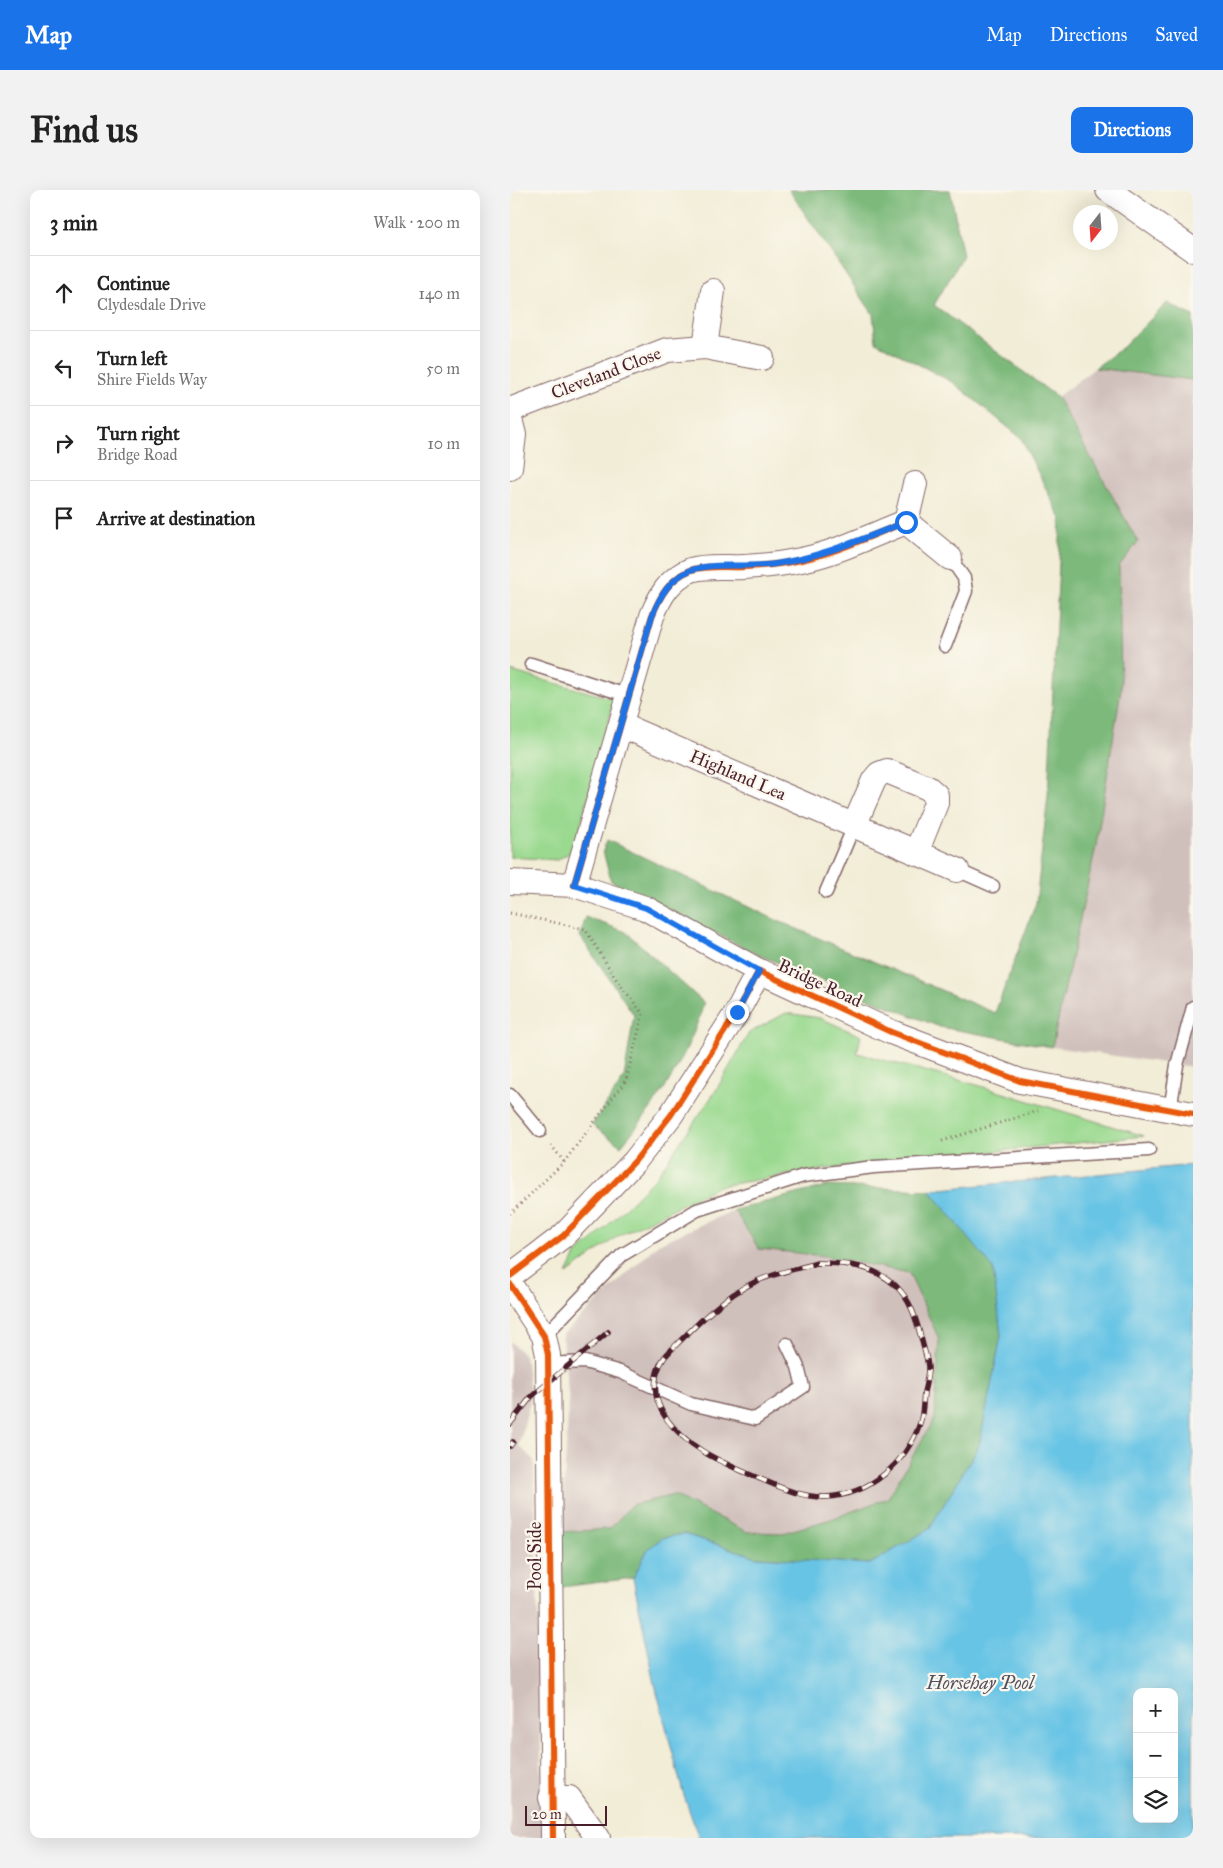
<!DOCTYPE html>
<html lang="en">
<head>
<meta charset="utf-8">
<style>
  :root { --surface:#fff; --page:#f2f2f2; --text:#222; --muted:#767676; --line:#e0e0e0; --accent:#1a73e8 }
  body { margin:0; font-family:"IM FELL Great Primer",serif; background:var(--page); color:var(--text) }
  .controls { position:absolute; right:15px; bottom:15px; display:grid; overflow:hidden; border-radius:10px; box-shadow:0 5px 20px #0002 }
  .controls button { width:45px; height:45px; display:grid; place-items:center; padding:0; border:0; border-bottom:1px solid var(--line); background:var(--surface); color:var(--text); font:25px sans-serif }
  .compass { position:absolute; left:563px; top:15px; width:45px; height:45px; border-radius:50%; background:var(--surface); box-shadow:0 5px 20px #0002; rotate:197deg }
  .scale { position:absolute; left:15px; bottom:12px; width:82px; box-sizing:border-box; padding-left:5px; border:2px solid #4a1f2b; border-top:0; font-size:14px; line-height:18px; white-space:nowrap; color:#4a1f2b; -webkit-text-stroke:4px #fbf7ec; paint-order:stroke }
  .stop { position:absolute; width:15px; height:15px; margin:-11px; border:4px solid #1a73e8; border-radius:50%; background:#fff }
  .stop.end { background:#1a73e8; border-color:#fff; box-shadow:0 1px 5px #0008 }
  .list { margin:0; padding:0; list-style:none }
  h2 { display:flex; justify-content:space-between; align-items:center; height:65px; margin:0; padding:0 20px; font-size:21px }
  h2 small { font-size:16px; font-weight:400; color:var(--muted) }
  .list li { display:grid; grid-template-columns:32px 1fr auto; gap:15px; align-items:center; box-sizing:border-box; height:75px; padding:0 20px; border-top:1px solid var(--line) }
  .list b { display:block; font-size:19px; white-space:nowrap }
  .list p { margin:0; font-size:16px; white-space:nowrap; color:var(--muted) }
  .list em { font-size:16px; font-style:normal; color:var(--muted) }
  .icon { flex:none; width:28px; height:28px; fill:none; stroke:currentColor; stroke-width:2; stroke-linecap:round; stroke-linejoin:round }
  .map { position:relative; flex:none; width:683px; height:1648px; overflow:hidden; border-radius:10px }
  header { display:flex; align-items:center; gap:30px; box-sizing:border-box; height:70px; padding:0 25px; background:var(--accent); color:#fff }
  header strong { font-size:24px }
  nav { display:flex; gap:28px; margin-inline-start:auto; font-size:18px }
  .intro { display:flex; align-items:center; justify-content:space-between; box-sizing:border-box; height:120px; padding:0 30px }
  h1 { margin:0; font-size:35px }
  .button { padding:12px 22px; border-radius:10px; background:var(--accent); color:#fff; font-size:18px; font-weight:700 }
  main { display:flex; gap:30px; padding:0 30px }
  aside { flex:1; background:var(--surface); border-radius:10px; box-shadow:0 5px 20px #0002 }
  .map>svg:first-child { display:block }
  .industrial { fill:#d0c0bc }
  .green { fill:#9ad98f; stroke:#727c5d }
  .forest { fill:#7bb97a; stroke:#626c52 }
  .water { fill:#67c4e5; stroke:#587288; fill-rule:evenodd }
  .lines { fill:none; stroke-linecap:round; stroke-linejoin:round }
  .service-casing { stroke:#856767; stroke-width:15 }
  .minor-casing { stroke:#856767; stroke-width:26 }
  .path { stroke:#856767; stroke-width:3; stroke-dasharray:1 4; stroke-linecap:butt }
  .service { stroke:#fff; stroke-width:12 }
  .minor { stroke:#fff; stroke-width:24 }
  .rail-casing { stroke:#4a1f2b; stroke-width:5.5 }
  .rail { stroke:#fbf7ec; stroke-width:4; stroke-dasharray:11; stroke-linecap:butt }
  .cycleway-casing { stroke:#fbf7ec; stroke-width:9 }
  .cycleway { stroke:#e8590c; stroke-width:6 }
  .route { stroke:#1a73e8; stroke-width:6 }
  .labels { text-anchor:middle; stroke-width:4.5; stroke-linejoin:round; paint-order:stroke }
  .street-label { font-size:18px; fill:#4a1f2b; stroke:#fbf7ec }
  .water-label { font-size:19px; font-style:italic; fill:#535163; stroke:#fbf7ec }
</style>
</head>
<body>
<header>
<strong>Map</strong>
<nav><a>Map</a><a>Directions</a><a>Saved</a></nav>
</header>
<div class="intro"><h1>Find us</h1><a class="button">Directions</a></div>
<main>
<aside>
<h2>3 min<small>Walk · 200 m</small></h2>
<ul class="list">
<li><svg class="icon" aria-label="ahead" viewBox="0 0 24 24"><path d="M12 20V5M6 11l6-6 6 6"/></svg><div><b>Continue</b><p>Clydesdale Drive</p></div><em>140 m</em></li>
<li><svg class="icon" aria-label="left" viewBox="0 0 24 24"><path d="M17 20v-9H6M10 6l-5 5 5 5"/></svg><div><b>Turn left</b><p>Shire Fields Way</p></div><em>50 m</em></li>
<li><svg class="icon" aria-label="right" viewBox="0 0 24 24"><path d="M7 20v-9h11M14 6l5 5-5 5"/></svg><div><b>Turn right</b><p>Bridge Road</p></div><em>10 m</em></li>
<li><svg class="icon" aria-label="arrive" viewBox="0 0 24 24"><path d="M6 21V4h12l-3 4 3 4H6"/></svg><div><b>Arrive at destination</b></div></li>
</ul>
</aside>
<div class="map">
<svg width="683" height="1648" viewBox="0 0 683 1648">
  <rect width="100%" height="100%" fill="#fbf7ec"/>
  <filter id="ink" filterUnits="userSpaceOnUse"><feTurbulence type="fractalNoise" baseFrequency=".02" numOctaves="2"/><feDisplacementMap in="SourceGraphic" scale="10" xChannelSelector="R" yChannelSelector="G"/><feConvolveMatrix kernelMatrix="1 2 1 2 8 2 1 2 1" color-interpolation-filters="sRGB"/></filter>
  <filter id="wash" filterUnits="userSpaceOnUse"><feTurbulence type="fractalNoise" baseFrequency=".0096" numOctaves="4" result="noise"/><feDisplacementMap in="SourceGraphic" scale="20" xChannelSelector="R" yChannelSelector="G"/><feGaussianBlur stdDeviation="1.12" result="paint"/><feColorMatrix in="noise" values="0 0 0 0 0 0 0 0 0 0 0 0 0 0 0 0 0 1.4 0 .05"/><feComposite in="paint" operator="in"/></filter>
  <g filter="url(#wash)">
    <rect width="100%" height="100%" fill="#f2edd7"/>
    <!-- industrial -->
    <g class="industrial">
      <polygon points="585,178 683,190 683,877 542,857 586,656 611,499 609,376 628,352 547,207"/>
      <polygon points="224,1020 249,1059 315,1066 399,1083 429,1149 425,1228 378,1308 321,1329 273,1343 237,1342 164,1305 121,1315 100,1339 51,1342 59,1211 52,1145 148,1054"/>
      <polygon points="0,1151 15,1166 21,1207 9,1256 24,1270 33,1648 0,1648"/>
    </g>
    <!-- green -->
    <g class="green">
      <polygon points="0,481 104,509 64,660 47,670 0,667"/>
      <polygon points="276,823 310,828 351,846 347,863 467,895 634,946 315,979 209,996 108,1046 57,1084 67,1063 82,1051 146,987 205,902 239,843"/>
    </g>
    <!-- forest -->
    <g class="forest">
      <polygon points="279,0 440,0 453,66 424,115 547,207 628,352 609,376 611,499 586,656 542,857 430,837 251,766 101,691 93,661 97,650 266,730 485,823 526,713 538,606 551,329 511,248 444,193 366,152 363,124"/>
      <polygon points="657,113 683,126 683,190 585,178 612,158"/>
      <path d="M76 727 116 742 194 813C176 871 149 911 111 956L82 935 114 888 124 825 70 746Z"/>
      <polygon points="317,996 420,1000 484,1078 491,1146 469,1256 419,1340 360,1374 247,1367 174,1344 152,1348 138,1359 123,1388 51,1397 51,1342 100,1339 121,1315 164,1305 237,1342 273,1343 321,1329 378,1308 425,1228 429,1149 399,1083 315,1066 249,1059 224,1020"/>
    </g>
    <!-- water -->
    <path class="water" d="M683 975V1648H189L173 1603 145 1494 123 1388 138 1359 152 1348 174 1344 247 1367 360 1374 419 1339 469 1256 491 1146 483 1078 420 1000ZM627 1502H664V1629H627Z"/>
  </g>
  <g filter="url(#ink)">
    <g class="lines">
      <!-- service casing -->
      <g class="service-casing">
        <g id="service">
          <polyline points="435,456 456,401 454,388 440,368"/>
          <polyline points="21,474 119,506"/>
          <polyline points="447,680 483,696"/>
          <polyline points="316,702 344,636"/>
          <polyline points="0,905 30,941"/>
          <polyline points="660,921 667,875 683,817"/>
          <polyline points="34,1146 112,1065 187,1020 293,986 364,977 639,960"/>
          <polyline points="38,1174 75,1172 110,1182 181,1214 245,1229 293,1197 288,1177 277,1154"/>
        </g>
      </g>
      <!-- minor casing -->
      <g class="minor-casing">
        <g id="minor">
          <polyline points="598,0 683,60"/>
          <polyline points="195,157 203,101"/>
          <polyline points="0,220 157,160 195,157 252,168"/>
          <polyline points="0,229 4,245 0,278"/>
          <polyline points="405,294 396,332 440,368"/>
          <polyline points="111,535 447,680"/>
          <polyline points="344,636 364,590 369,584 377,581 418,598 426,605 426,613 406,663"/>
          <polyline points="0,692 64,695 135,718 249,781 381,842 510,891 683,924"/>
          <path d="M64 695 142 426C150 406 160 388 181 380 197 375 217 378 234 377 253 376 273 374 291 370 327 363 362 345 396 332"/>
          <polyline points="0,1086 53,1046 125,971 161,925 227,822 249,781"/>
          <polyline points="0,1094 34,1146 38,1165 43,1648"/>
          <polyline points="41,1608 59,1608 88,1648"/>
        </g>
      </g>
      <!-- path -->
      <g class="path">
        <polyline points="0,723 75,739 108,792 133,824 116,890 54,972 0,1024"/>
        <polyline points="432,951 528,921"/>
        <polyline points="41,955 54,972"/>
      </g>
      <!-- service -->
      <use href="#service" class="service"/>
      <!-- minor -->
      <use href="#minor" class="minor"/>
      <!-- rail casing -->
      <g class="rail-casing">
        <g id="rail">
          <path d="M307 1073C335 1073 363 1075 385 1095 402 1111 406 1130 412 1151 414 1160 418 1170 418 1178 418 1186 416 1194 414 1202 413 1212 413 1224 410 1233 396 1273 360 1305 316 1307 293 1308 269 1297 248 1288 214 1273 179 1260 156 1228 141 1207 141 1179 161 1160 183 1138 214 1106 243 1093 263 1083 287 1079 307 1073Z"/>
          <polyline points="0,1234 21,1207 98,1142"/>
          <polyline points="0,1256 3,1252"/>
        </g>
      </g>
      <!-- rail -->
      <use href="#rail" class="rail"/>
      <!-- cycleway casing -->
      <g class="cycleway-casing">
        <g id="cycleway">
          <path d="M64 695 142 426C150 406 160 388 181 380 197 375 217 378 234 377 253 376 273 374 291 370 327 363 362 345 396 332"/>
          <polyline points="0,1086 53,1046 125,971 161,925 227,822 249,781 381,842 510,891 683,924"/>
          <polyline points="0,1094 34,1146 38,1165 43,1648"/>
        </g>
      </g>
      <!-- cycleway -->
      <use href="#cycleway" class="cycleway"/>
    </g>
  </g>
  <g class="lines" filter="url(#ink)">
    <!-- route -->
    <path class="route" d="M227 822 249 781 136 718 64 695 142 426C150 406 160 388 181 380 205 372 239 378 265 374 311 367 352 349 396 332"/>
  </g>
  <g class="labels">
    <!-- street labels -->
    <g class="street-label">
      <text transform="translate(96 183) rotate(-21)" y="6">Cleveland Close</text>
      <text transform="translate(228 585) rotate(23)" y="6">Highland Lea</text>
      <text transform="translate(310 793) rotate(25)" y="6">Bridge Road</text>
      <text transform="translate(25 1366) rotate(-90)" y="6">Pool Side</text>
    </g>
    <!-- water labels -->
    <g class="water-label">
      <text x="470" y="1499">Horsehay Pool</text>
    </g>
  </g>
</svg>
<div class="controls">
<button>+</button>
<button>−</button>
<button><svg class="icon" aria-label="layers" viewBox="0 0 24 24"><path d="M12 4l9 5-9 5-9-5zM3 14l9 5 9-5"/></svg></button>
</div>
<svg class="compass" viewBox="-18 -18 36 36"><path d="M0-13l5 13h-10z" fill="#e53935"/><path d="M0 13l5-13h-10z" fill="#767676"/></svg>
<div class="scale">20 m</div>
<div class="stop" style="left:396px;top:332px"></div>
<div class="stop end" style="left:227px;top:822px"></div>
</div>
</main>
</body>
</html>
